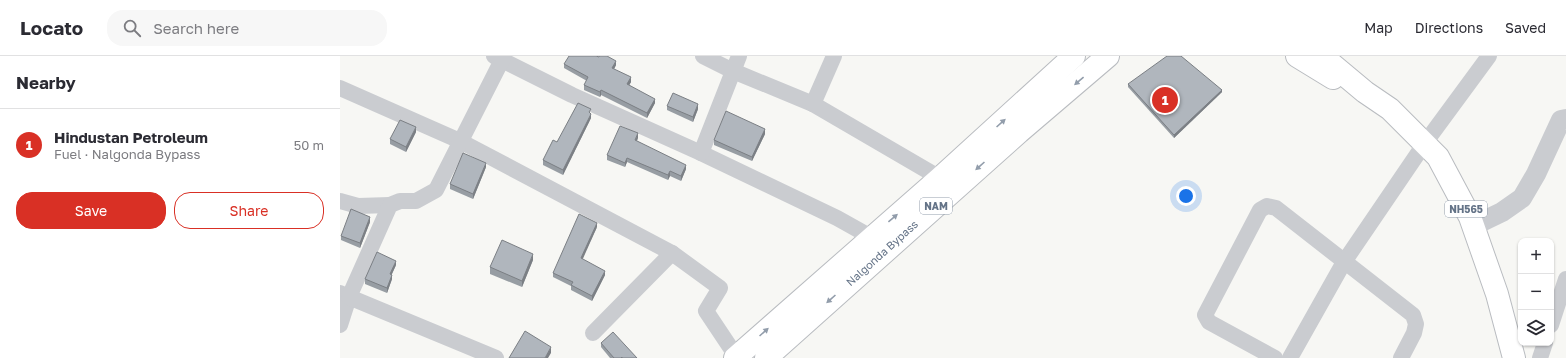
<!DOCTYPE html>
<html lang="en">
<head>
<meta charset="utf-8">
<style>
  :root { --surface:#fff; --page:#f7f7f7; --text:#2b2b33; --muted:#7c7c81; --line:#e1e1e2; --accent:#d93025 }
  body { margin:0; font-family:"Golos Text",sans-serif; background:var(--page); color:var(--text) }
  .controls { position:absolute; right:12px; bottom:12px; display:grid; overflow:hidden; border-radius:8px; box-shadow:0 1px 3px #0004 }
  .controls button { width:36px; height:36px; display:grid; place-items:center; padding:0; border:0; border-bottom:1px solid var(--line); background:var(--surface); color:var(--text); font:20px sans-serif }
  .you { position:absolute; left:846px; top:140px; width:14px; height:14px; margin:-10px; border:3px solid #fff; border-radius:50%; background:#1a73e8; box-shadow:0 0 0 6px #1a73e833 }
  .badge { display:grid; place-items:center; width:26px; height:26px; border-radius:50%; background:var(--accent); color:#fff; font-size:13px; font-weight:700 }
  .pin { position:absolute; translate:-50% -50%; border:2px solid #fff; box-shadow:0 1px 4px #0006 }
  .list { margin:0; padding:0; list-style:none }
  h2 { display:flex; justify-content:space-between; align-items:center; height:52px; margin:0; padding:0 16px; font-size:17px }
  h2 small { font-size:13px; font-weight:400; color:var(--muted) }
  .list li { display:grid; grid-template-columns:26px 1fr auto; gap:12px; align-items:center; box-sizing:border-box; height:72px; padding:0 16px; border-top:1px solid var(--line) }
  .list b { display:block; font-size:15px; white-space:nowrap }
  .list p { margin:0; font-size:13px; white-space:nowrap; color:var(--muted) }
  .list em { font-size:13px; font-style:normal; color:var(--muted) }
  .actions { display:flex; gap:8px; padding:12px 16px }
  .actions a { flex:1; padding:9px 0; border:1px solid var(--accent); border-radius:16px; text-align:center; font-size:14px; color:var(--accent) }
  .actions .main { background:var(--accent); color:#fff }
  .icon { flex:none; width:22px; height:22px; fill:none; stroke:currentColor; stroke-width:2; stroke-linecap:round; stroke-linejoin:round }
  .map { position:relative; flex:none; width:1226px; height:302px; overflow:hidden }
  header { display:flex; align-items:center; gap:24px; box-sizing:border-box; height:56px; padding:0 20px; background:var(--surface); border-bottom:1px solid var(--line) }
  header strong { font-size:19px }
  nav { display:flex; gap:22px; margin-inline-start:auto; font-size:14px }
  .search { width:280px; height:36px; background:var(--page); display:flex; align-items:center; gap:10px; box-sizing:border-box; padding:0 14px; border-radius:16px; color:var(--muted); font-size:15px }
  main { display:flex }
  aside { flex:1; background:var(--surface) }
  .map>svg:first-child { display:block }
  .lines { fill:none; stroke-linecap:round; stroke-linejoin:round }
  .trunk-casing { stroke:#b9bcc0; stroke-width:24 }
  .minor { stroke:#caccd0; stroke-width:16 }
  .tertiary { stroke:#caccd0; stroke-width:20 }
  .trunk { stroke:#fff; stroke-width:22 }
  .wall { fill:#979da3 }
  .shaded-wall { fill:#7b7f84 }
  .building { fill:#b0b6bd; stroke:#7b7f84 }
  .oneway { fill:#929dab }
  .labels { text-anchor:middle; stroke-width:4; stroke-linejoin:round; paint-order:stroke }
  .shield { fill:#fff; stroke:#929dab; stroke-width:1 }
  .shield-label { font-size:10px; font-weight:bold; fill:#647387 }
  .street-label { font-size:11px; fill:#647387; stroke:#fff }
</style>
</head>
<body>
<header>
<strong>Locato</strong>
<div class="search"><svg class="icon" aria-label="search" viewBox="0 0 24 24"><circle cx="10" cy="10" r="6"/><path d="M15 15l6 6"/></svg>Search here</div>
<nav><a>Map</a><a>Directions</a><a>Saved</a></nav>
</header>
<main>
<aside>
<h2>Nearby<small></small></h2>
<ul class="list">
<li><span class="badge">1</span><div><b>Hindustan Petroleum</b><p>Fuel · Nalgonda Bypass</p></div><em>50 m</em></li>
</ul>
<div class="actions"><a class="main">Save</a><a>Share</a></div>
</aside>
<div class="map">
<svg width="1226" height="302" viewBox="0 0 1226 302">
  <rect width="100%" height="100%" fill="#f7f7f4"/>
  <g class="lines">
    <!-- trunk casing -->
    <g class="trunk-casing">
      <g id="trunk">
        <polyline points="957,0 993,22"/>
        <polyline points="982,0 1025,36 1050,53 1098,101 1130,161 1157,238 1174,302"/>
        <polyline points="395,302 600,122 734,0"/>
        <polyline points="426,302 679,76 768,0"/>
      </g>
    </g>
    <!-- minor -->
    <g class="minor">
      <polyline points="154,0 232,39 361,97 497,162 531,181"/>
      <polyline points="363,0 393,15 473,48"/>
      <polyline points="494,0 473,48 600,122"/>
      <polyline points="0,32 120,85 332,197 380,232 366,255 396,300"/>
      <polyline points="361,97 399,0"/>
      <polyline points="0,145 18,150 50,149"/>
      <polyline points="0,237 9,241 0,269"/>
      <polyline points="1211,269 1226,223"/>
      <polyline points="253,277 332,197"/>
      <polyline points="156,302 9,241 50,149 60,145 76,145 96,134 164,0"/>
      <polyline points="935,302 869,266 865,259 920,154 927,150 936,152 1073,259 1076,268 1074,277 1061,302"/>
      <polyline points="950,302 1004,206 1085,87 1149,0"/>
      <polyline points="1200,302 1205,287"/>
    </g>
    <!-- tertiary -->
    <polyline class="tertiary" points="1133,170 1162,156 1182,142 1196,118 1221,64 1226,63"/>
    <!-- trunk -->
    <use href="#trunk" class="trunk"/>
  </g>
  <!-- wall -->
  <g class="wall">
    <polygon points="224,8 276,9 274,13 291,26 289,29 315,47 307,62 261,39 260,41 244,34 244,29 247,25 224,12"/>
    <polygon points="788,28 882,36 834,82 788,31"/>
    <polygon points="327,50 358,53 353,66 327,54"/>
    <polygon points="251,57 251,62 223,119 203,109 203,104 217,86"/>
    <polygon points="76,76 66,96 50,88 50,83"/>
    <polygon points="425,78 412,105 374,89 374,84"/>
    <polygon points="298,82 297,85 346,113 341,125 330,120 328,124 287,106 285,111 267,104 267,99"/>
    <polygon points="146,111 133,143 110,133 110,128"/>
    <polygon points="30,166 20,192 1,184 1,180"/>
    <polygon points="257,171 242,203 265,219 252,245 231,234 231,230 213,221 213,217"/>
    <polygon points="193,204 182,231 150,218 150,211"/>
    <polygon points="56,209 52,218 52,223 47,237 25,228 25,223"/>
    <polygon points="261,287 297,302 270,302 261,291"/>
  </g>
  <!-- shaded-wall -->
  <g class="shaded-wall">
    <polygon points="276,5 276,9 272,17 272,12"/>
    <polygon points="291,21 291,26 287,33 287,28"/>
    <polygon points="261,34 261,39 260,41 260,36"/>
    <polygon points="882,34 882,36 834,82 834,79"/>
    <polygon points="315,43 315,47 307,62 307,57"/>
    <polygon points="358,48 358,53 353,66 353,61"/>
    <polygon points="251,58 251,62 223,119 223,114"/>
    <polygon points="76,71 76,76 66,96 66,91"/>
    <polygon points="425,73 425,78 412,105 412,101"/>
    <polygon points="298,77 298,82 295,88 295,84"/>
    <polygon points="287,102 287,106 285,111 285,107"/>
    <polygon points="146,107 146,111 133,143 133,138"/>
    <polygon points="346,109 346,113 341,125 341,120"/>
    <polygon points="330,115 330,120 328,124 328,119"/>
    <polygon points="30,161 30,166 20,192 20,187"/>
    <polygon points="257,167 257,171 241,207 241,202"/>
    <polygon points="193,198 193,204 182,231 182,225"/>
    <polygon points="56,205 56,209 50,222 50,218"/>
    <polygon points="265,215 265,219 252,245 252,240"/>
    <polygon points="52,219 52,223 47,237 47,232"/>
    <polygon points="211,291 211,297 208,302 205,302"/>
  </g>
  <!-- building -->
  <g class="building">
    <polygon points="229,0 256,0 259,1 259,0 267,0 276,5 272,12 291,21 287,28 315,43 307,57 261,34 260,36 244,29 248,21 224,8"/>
    <polygon points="827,0 841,0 882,34 834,79 788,28"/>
    <polygon points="333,37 358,48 353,61 327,50"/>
    <polygon points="238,47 251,53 249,56 251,58 223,114 203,104 213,84 217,86"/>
    <polygon points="386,55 425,73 412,101 374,84"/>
    <polygon points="60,64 76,71 66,91 50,83"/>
    <polygon points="280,70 298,77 295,84 346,109 341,120 330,115 328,119 287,102 285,107 267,99"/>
    <polygon points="123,97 146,107 133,138 110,128"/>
    <polygon points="11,153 30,161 20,187 1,180"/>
    <polygon points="239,158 257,167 241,202 265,215 252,240 231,229 233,226 213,217"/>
    <polygon points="162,184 193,198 182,225 150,211"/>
    <polygon points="37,196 56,205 50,218 52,219 47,232 25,223"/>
    <polygon points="185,275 211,291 205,302 169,302"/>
    <polygon points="273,276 297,302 282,302 282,301 281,302 274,302 261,287"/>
  </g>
  <!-- one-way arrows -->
  <defs><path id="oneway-solid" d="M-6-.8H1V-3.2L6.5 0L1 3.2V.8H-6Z"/></defs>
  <g class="oneway">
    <use href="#oneway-solid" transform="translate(739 25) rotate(140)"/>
    <use href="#oneway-solid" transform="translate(661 67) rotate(-42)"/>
    <use href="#oneway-solid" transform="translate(640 110) rotate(138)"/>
    <use href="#oneway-solid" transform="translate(553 162) rotate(-40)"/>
    <use href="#oneway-solid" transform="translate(491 243) rotate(138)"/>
    <use href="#oneway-solid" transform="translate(424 276) rotate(-42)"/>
  </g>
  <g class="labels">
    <!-- shield labels -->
    <g class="shield">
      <rect x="580" y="142" width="32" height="16" rx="3"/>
      <rect x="1105" y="145" width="42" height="16" rx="3"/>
    </g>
    <g class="shield-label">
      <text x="596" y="154">NAM</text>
      <text x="1126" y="157">NH565</text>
    </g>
    <!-- street labels -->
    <g class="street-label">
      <text transform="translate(542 197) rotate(-42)" y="4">Nalgonda Bypass</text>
    </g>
  </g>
</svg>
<div class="controls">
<button>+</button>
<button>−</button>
<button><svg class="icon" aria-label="layers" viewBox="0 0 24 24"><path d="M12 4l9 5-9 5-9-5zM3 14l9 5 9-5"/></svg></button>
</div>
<div class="you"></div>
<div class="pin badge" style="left:825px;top:44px">1</div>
</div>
</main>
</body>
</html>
